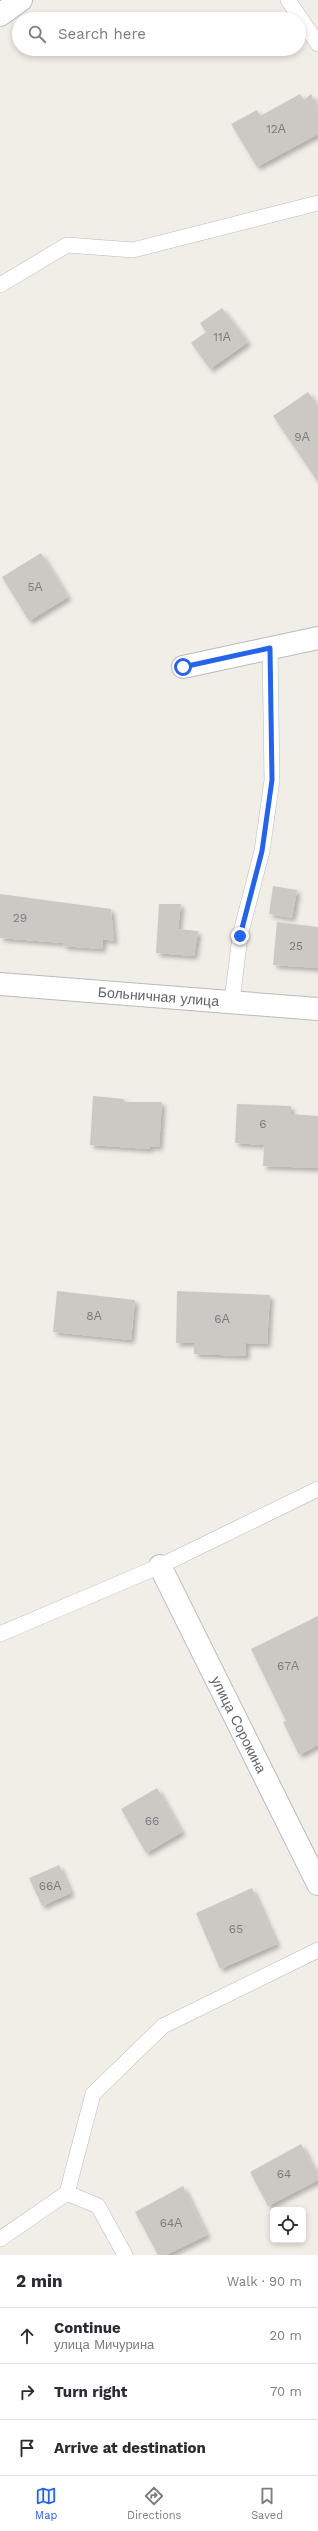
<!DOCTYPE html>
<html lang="en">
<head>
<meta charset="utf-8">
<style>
  :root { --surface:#fff; --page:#f2f2f3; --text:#2b2b33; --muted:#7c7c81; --line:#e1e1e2; --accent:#2563eb }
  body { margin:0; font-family:"Work Sans",sans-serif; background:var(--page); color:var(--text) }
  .controls { position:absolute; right:12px; bottom:12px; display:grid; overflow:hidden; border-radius:6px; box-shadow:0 2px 6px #0003 }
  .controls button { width:36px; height:36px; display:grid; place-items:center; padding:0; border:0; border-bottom:1px solid var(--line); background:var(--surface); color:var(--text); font:20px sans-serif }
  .stop { position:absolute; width:12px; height:12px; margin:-9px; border:3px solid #2563eb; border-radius:50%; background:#fff }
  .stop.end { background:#2563eb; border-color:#fff; box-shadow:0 1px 4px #0008 }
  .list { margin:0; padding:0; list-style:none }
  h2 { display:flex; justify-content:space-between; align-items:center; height:52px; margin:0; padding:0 16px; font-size:17px }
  h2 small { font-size:13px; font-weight:400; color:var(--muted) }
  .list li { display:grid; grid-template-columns:26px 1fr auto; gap:12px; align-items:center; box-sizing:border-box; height:56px; padding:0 16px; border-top:1px solid var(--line) }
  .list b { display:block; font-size:15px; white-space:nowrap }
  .list p { margin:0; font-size:13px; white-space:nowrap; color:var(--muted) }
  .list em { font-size:13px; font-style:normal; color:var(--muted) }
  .icon { flex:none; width:22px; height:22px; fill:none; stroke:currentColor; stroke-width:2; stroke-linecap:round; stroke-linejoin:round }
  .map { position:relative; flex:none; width:318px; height:2255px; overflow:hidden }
  .search { position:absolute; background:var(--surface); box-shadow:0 2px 6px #0003; left:12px; right:12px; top:12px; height:44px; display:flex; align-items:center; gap:10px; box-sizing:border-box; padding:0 14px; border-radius:22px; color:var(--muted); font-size:15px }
  .sheet { height:220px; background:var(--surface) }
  nav { display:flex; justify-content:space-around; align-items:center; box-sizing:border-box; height:56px; border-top:1px solid var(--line); background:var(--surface); font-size:11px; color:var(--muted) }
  nav a { display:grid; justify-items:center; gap:2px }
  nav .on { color:var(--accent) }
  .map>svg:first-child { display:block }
  .building { fill:#ccc9c4; filter:url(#shadow) }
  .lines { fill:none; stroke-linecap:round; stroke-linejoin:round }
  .service-casing { stroke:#b7babe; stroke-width:16 }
  .minor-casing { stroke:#b7babe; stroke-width:24 }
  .tertiary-casing { stroke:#b7babe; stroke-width:24 }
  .service { stroke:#fff; stroke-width:15 }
  .minor { stroke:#fff; stroke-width:22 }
  .tertiary { stroke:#fff; stroke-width:22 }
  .route { stroke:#2563eb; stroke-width:5 }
  .labels { text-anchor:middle; stroke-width:4; stroke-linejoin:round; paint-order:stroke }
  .number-label { font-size:12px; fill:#7a7c7f }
  .street-label { font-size:14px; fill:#5e6368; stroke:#fff }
</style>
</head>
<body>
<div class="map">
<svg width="318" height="2255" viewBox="0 0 318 2255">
  <defs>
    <filter id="shadow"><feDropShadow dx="3.5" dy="3.5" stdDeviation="2" flood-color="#0004"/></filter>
  </defs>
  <rect width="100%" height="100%" fill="#f1eee7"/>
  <!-- building -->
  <g class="building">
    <polygon points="300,94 304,100 311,94 318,107 318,134 257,167 231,124 257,110 260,116"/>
    <polygon points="222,308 248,342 210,369 191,343 206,332 200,323"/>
    <polygon points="308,392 318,407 318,482 273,416"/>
    <polygon points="41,553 68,597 29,621 2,577"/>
    <polygon points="273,886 297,890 292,918 269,914"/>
    <polygon points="0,894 111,909 114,941 103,939 102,949 63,946 64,943 0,938"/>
    <polygon points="159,904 181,904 178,929 198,931 194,956 156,953"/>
    <polygon points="277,922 318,927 318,968 273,965"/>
    <polygon points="93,1096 124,1099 124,1102 162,1102 159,1147 150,1146 150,1149 90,1145"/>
    <polygon points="237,1104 291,1106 291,1114 318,1116 318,1168 263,1166 264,1145 235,1143"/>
    <polygon points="57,1291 135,1300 131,1340 53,1332"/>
    <polygon points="177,1291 270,1295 267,1344 246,1343 246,1356 194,1354 194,1343 176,1343"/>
    <polygon points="318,1616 318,1745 299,1755 283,1722 286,1721 251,1649"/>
    <polygon points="157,1788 182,1832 146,1853 121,1809"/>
    <polygon points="59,1865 71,1893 42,1906 29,1878"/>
    <polygon points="252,1888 277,1944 220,1969 196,1913"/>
    <polygon points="301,2144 318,2176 318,2180 268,2206 250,2172"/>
    <polygon points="183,2186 207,2235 166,2255 158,2255 135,2212"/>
  </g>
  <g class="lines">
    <!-- service casing -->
    <g class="service-casing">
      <g id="service">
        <polyline points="288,0 318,44"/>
        <polyline points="0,285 67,245 133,250 318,203"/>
        <polyline points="232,1001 240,936 262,851 272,780 270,648"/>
        <polyline points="0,1634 160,1566 318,1489"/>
        <polyline points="67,2193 93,2094 163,2026 318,1950"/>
        <polyline points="0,2239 67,2193 98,2206 125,2255"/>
      </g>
    </g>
    <!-- minor casing -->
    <g class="minor-casing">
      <g id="minor">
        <polyline points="0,15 21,0"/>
        <polyline points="183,667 318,638"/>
        <path id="s1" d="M160 1566 318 1884"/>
      </g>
    </g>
    <!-- tertiary casing -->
    <g class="tertiary-casing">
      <g id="tertiary">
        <path id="s2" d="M0 984 318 1009"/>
      </g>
    </g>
    <!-- service -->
    <use href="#service" class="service"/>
    <!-- minor -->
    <use href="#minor" class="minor"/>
    <!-- tertiary -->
    <use href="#tertiary" class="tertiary"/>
  </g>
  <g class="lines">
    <!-- route -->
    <polyline class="route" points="183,667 270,648 272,780 262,851 240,936"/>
  </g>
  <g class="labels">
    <!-- number labels -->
    <g class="number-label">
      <text x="276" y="133">12А</text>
      <text x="222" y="341">11А</text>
      <text x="302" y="441">9А</text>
      <text x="35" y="591">5А</text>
      <text x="20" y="922">29</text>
      <text x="296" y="950">25</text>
      <text x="263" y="1128">6</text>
      <text x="94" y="1320">8А</text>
      <text x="222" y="1323">6А</text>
      <text x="288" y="1670">67А</text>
      <text x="152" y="1825">66</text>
      <text x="50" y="1890">66А</text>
      <text x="236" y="1933">65</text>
      <text x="284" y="2178">64</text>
      <text x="171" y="2227">64А</text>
    </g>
    <!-- street labels -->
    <g class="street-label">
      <text dy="5" stroke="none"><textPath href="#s2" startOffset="159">Больничная улица</textPath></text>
      <text dy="5" stroke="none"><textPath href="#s1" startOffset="177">улица Сорокина</textPath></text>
    </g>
  </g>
</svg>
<div class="controls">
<button><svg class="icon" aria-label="locate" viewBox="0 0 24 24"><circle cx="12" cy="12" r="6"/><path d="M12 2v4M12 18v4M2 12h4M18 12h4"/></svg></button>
</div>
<div class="stop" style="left:183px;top:667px"></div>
<div class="stop end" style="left:240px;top:936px"></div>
<div class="search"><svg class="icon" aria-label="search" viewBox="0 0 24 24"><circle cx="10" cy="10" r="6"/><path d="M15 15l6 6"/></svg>Search here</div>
</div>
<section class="sheet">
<h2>2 min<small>Walk · 90 m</small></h2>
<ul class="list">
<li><svg class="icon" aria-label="ahead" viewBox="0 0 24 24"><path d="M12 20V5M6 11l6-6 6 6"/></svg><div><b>Continue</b><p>улица Мичурина</p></div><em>20 m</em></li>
<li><svg class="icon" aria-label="right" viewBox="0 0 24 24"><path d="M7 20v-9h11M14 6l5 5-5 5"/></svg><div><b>Turn right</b></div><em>70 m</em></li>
<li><svg class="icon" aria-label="arrive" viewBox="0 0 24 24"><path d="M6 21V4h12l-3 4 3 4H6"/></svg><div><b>Arrive at destination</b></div></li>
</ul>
</section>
<nav>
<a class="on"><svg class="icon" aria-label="map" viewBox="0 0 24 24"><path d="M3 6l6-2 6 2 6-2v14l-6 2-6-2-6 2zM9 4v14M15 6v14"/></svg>Map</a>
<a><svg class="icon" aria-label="directions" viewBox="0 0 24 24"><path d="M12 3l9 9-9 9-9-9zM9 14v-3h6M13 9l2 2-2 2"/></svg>Directions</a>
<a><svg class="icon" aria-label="saved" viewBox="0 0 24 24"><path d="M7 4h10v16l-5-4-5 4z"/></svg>Saved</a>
</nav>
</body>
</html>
